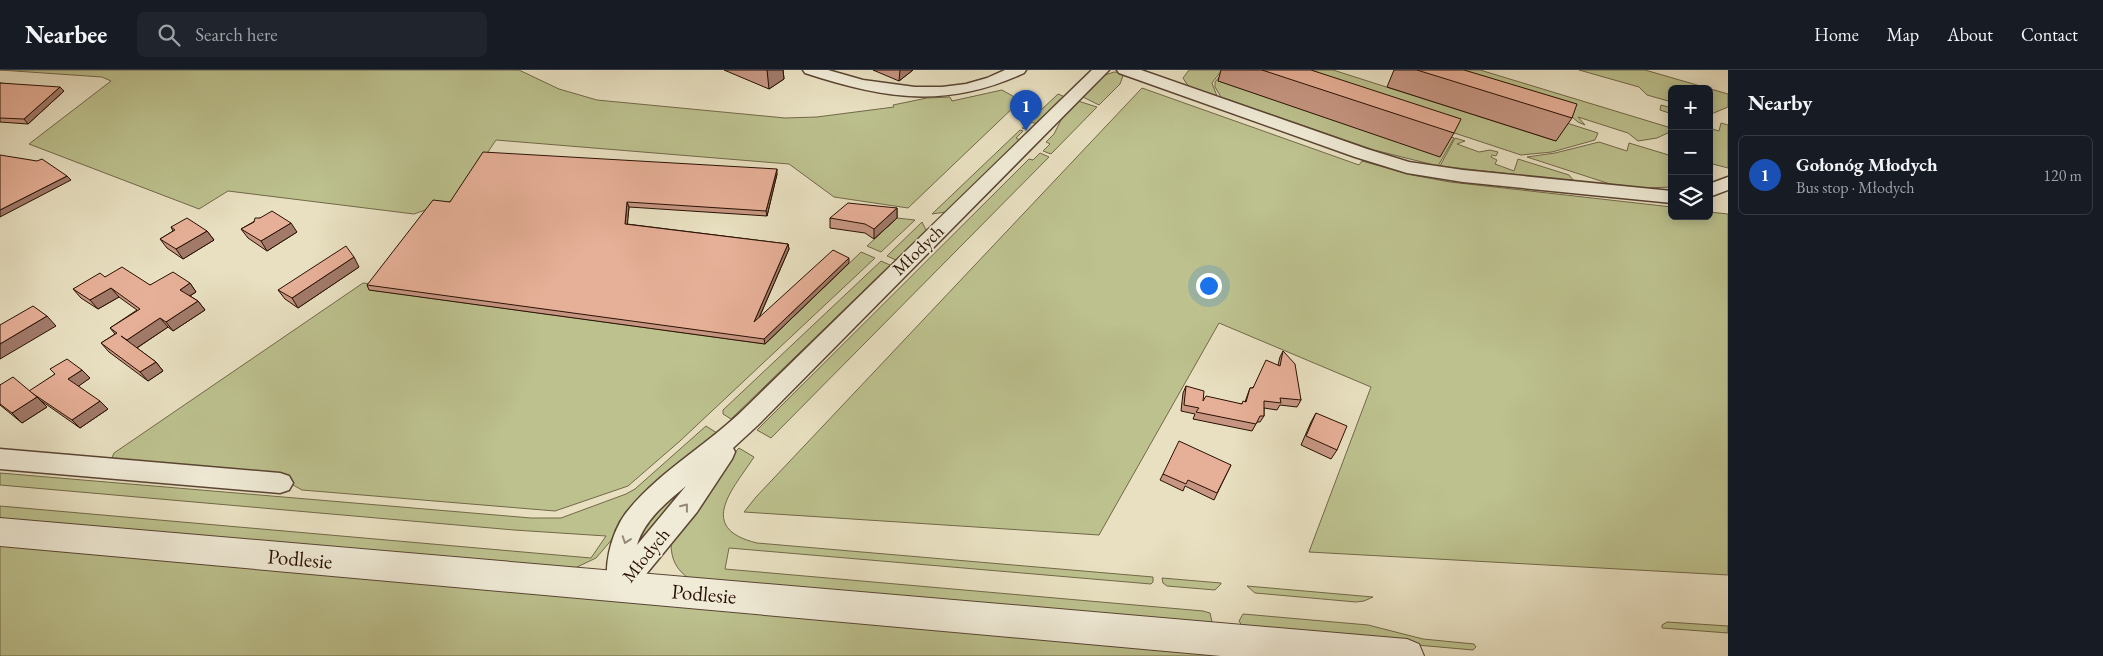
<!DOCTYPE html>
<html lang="en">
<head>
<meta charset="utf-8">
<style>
  :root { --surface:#171b24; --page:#20242c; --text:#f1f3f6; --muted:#9ea1a6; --line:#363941; --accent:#2563eb }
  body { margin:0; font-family:"EB Garamond",serif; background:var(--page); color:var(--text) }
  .controls { position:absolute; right:15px; top:15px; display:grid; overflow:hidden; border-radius:8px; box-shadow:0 2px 12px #0003 }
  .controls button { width:45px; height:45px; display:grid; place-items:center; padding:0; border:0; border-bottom:1px solid var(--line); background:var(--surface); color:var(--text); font:25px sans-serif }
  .you { position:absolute; left:1208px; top:215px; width:18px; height:18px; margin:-12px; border:4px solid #fff; border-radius:50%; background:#1a73e8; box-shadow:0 0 0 8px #1a73e833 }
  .badge { display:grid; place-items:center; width:32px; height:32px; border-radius:50%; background:var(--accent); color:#fff; font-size:16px; font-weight:700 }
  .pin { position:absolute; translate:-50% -41px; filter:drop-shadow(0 1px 2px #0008) }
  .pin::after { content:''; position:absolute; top:26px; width:18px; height:15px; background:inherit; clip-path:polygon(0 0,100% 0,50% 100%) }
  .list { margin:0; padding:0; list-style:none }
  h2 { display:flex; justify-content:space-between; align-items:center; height:65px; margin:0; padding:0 20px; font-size:21px }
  h2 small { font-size:16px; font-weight:400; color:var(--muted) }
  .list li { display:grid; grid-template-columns:32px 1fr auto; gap:15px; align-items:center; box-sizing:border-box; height:80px; margin:0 10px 10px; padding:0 10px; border:1px solid var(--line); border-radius:8px }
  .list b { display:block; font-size:19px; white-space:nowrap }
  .list p { margin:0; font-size:16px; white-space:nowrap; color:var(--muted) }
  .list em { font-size:16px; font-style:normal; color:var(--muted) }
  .icon { flex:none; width:28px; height:28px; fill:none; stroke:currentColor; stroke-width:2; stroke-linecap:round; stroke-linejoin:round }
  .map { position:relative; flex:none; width:1728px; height:586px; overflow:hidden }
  header { display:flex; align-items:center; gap:30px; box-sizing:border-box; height:70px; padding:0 25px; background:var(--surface); border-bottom:1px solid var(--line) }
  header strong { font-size:24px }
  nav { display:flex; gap:28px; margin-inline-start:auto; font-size:18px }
  .search { width:350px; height:45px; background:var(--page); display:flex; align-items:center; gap:12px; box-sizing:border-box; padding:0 18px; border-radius:8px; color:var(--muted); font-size:19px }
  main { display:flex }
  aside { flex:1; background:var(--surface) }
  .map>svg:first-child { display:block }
  .green { fill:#bcc18e; stroke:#726848 }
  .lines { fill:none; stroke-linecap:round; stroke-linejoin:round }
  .minor-casing { stroke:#594432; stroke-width:3 }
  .tertiary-casing { stroke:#594432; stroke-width:2 }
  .minor { fill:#f0ebd7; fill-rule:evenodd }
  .tertiary { fill:#f0ebd7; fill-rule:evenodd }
  .wall { fill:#c69682; stroke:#291002 }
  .shaded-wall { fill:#a17a6a; stroke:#291002 }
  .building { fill:#e6af97; stroke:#291002 }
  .oneway { stroke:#968877 }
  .labels { text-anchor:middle; stroke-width:4; stroke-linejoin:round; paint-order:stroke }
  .street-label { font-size:18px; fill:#291002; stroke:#f0ebd7 }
  .near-street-label { font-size:21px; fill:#291002; stroke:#f0ebd7 }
</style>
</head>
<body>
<header>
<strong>Nearbee</strong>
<div class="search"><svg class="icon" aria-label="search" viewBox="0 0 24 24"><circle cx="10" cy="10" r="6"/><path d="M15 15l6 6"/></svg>Search here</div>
<nav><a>Home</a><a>Map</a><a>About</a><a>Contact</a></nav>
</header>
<main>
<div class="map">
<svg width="1728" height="586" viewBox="0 0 1728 586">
  <rect width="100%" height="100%" fill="#e8e0c1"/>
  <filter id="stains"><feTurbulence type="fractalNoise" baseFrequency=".004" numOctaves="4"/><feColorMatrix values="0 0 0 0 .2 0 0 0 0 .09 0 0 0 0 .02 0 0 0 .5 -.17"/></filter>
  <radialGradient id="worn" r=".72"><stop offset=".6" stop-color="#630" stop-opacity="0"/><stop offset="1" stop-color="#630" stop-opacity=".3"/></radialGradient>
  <!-- green -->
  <g class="green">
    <polygon points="0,0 519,0 559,19 597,30 785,48 817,47 894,37 893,35 927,28 950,27 952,31 1002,20 1018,29 1019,32 908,138 834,127 789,94 496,70 456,129 414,144 228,121 199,139 29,74 111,11 102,7"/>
    <polygon points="1189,0 1222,0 1212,13 1217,26 1188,16 1183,8"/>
    <polygon points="1225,0 1440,63 1454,68 1438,96 1374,80 1221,27 1215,17 1215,12"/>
    <polygon points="1286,0 1333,0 1556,71 1551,48 1598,63 1595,70 1552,82 1521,85 1418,51"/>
    <polygon points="1432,0 1480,0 1668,57 1672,44 1660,40 1661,35 1672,38 1672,61 1657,68 1638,71 1628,63 1578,47 1585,55 1578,52 1565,41"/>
    <polygon points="1579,0 1645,0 1728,24 1728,37 1709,45 1709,19 1672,19 1672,32 1647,25 1639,17"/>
    <polygon points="1114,2 1124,3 1120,14 1099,35 1083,27 1105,5"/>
    <polygon points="1142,18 1359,95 1362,91 1412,105 1450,112 1672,137 1672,146 1709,146 1709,142 1728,144 1728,505 1309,482 1371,317 1219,253 1099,465 744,442 756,427"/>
    <polygon points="1058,24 1065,27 1036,54 1032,52 1025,59 1022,58"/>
    <polygon points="1078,31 1097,37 1051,84 1043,81 1050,74 1046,72 1054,64 1063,46"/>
    <polygon points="1721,53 1728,55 1728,98 1709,93 1709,58 1719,61"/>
    <polygon points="1020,60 1023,61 1016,68 1020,70 946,142 932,144"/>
    <polygon points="1455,68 1465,71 1457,74 1479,82 1490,80 1498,82 1496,86 1492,85 1491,87 1497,90 1495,94 1514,101 1518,89 1569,105 1574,111 1440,96"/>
    <polygon points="1599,72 1627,81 1629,73 1672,86 1672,117 1646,118 1610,114 1527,87 1555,83"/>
    <polygon points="1040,83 1049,87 771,368 757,360 1029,89 1033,90"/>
    <polygon points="897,148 915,150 881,182 867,176"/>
    <polygon points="922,152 926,160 896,190 887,186"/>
    <polygon points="861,182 875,188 680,371 628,416 555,441 302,420 284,410 109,394 114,383 363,213 374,214 370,220 765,274"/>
    <polygon points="881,191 890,195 731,349 723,344 723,340"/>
    <polygon points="706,356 717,363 615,466 596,488 575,498 0,450 0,436 591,488 606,466 514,460 0,415 0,403 531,448 561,448 626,424 635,419"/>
    <path d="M739 378 754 387C734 418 695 458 757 473L1153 507V512L1151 514 729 478 725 499 1203 541 1210 543 1212 552 1211 554 690 509C676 500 671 489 671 473L726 392Z"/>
    <polygon points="703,400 642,473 631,478 650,445"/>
    <polygon points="0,474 1264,586 0,586"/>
    <polygon points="1162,508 1221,513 1221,514 1215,520 1167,516 1163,513"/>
    <polygon points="1247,516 1373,527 1364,531 1356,532 1255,523"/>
    <polygon points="1243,544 1368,555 1423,569 1474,574 1476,577 1473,580 1249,560 1242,556 1239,551"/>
    <polygon points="1667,552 1728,556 1728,563 1662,558 1662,555"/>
  </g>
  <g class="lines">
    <!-- minor casing -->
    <g class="minor-casing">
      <g id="minor">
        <path d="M803 0H828L863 10 915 17H942L966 14 987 8 1005 0H1026L1024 3C946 39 884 29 805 3Z"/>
        <path d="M1092 0H1109L758 355 733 378 735 382 732 389 697 442 638 514 631 525 621 528 611 525C601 501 611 463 626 443 659 401 708 375 745 338 861 225 976 112 1092 0ZM686 416 637 475C644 450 668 431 686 416Z"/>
        <polygon points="1117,0 1141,0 1367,79 1409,92 1463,100 1672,121 1672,133 1463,112 1407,103 1355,87 1119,3"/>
        <polygon points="1728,107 1728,120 1709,127 1709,114"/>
        <polygon points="0,379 280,403 289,406 293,413 289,420 280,423 0,399"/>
      </g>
    </g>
    <!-- tertiary casing -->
    <g class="tertiary-casing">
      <polygon id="tertiary" points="0,448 1407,569 1419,574 1424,586 1221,586 0,476"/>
    </g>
    <!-- minor -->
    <use href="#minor" class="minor"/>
    <!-- tertiary -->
    <use href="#tertiary" class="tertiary"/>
  </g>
  <!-- wall -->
  <g class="wall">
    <polygon points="724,0 783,0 784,9 769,19"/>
    <polygon points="873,0 913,0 899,11"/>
    <polygon points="1221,0 1311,0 1454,63 1440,87 1218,11"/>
    <polygon points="1394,0 1464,0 1572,48 1556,71 1387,17"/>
    <polygon points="0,13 64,21 28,54 0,52"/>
    <polygon points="777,104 767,146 629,137 627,154 788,174 789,179 759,248 849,193 765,274 369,220 367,215 450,132"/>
    <polygon points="897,138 897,148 874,169 865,163 830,158 830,148"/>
    <polygon points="260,148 297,162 267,181 248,168 241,159"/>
    <polygon points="171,157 207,161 214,170 183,189 167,178 160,169 173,161"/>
    <polygon points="359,197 298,238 285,229 278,220"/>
    <polygon points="105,207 150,215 190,213 196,222 190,226 198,231 205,240 173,261 168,257 137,278 156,292 163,301 148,311 109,282 101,273 115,264 110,258 137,240 119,227 98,239 81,228 73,219"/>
    <polygon points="1283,281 1301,330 1297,337 1280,335 1277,340 1264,338 1264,346 1260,352 1257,352 1252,361 1193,349 1195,344 1181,341 1183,323 1186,316 1203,331 1242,334 1245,332 1250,318 1252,318 1278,295 1280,287"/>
    <polygon points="50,299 82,300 90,308 78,316 108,339 80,358 40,330 47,337 22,353 0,335 0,315 30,322 55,304"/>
    <polygon points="1316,343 1337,380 1331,389 1301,375 1311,352"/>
    <polygon points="1231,395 1214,430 1185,416 1183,421 1160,410 1163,404"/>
  </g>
  <!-- shaded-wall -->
  <g class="shaded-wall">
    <polygon points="767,0 783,0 784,9 769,19"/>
    <polygon points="900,0 913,0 899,11"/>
    <polygon points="60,17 64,21 28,54 24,49"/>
    <polygon points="777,99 777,104 767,146 766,141"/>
    <polygon points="67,106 71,110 0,147 0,140"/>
    <polygon points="627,132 629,137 627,159 625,154"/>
    <polygon points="897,138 897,148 874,169 874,159"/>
    <polygon points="291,153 297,162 267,181 261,171"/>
    <polygon points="207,161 214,170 183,189 176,179"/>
    <polygon points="788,174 789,179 755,257 754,252"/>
    <polygon points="354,187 359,197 298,238 292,228"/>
    <polygon points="849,188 849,193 765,274 764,269"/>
    <polygon points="190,213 196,222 186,228 180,220"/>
    <polygon points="111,218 119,227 98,239 90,230"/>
    <polygon points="198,231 205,240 173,261 166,252"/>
    <polygon points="47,246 56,256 0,289 0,274"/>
    <polygon points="160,248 168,257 135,279 127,270"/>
    <polygon points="156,292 163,301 148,311 140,302"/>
    <polygon points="82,300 90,308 76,318 68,309"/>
    <polygon points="37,327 47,337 22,353 12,343"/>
    <polygon points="100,331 108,339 80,358 72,350"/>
  </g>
  <!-- building -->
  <g class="building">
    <polygon points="1262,0 1311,0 1461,49 1454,63"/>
    <polygon points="1417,0 1464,0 1577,34 1572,48"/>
    <polygon points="0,13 60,17 24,49 0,48"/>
    <polygon points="483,82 777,99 766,141 627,132 625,154 788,174 754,252 833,180 849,188 764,269 367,215 433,130 450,132"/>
    <polygon points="0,85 37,91 42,89 67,106 0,140"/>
    <polygon points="848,133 897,138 874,159 865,154 830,148"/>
    <polygon points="272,141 291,153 261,171 241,159 254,152 255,148 260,148"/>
    <polygon points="187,148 207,161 176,179 160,169 175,160 171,157"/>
    <polygon points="346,176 354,187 292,228 278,220"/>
    <polygon points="122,197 150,215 173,202 190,213 180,220 198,231 166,252 160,248 127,270 121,266 156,292 140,302 101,273 117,263 110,258 140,239 111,218 90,230 73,219 100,203 105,207"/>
    <polygon points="33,236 47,246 0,274 0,255"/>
    <polygon points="1283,281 1295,294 1301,330 1280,328 1281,333 1264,331 1264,346 1260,346 1256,354 1196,342 1199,338 1184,335 1186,316 1204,321 1203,331 1206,326 1242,334 1243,331 1246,332 1250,318 1253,318 1266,290 1280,296"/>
    <polygon points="67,289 82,300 68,309 100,331 72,350 29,321 55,304 50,299"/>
    <polygon points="13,307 37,327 12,343 0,334 0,315"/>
    <polygon points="1316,343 1347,356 1337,380 1306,366"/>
    <polygon points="1179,371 1231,395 1217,423 1188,410 1186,414 1163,404"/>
  </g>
  <!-- one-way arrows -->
  <defs><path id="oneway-chevron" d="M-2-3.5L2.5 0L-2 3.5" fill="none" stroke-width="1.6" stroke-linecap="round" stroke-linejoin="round" transform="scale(1.25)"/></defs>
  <g class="oneway">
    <use href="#oneway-chevron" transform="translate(685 437) rotate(-52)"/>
    <use href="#oneway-chevron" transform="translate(626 470) rotate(109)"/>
  </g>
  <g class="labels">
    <!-- street labels -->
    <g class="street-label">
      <text transform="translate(918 180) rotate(-44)" y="6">Młodych</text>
      <text transform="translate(646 485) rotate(-51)" y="6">Młodych</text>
    </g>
    <!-- near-street labels -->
    <g class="near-street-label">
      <text transform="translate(300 489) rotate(5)" y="7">Podlesie</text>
      <text transform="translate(704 524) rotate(5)" y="7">Podlesie</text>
    </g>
  </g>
  <rect width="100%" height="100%" filter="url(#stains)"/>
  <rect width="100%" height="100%" fill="url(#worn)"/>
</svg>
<div class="controls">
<button>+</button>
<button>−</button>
<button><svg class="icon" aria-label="layers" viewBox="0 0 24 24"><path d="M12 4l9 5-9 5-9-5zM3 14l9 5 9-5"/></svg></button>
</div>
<div class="you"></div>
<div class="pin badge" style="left:1026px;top:61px;background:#1a4fb4">1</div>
</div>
<aside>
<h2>Nearby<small></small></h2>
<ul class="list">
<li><span class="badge" style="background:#1a4fb4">1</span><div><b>Gołonóg Młodych</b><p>Bus stop · Młodych</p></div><em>120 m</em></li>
</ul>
</aside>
</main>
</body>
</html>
